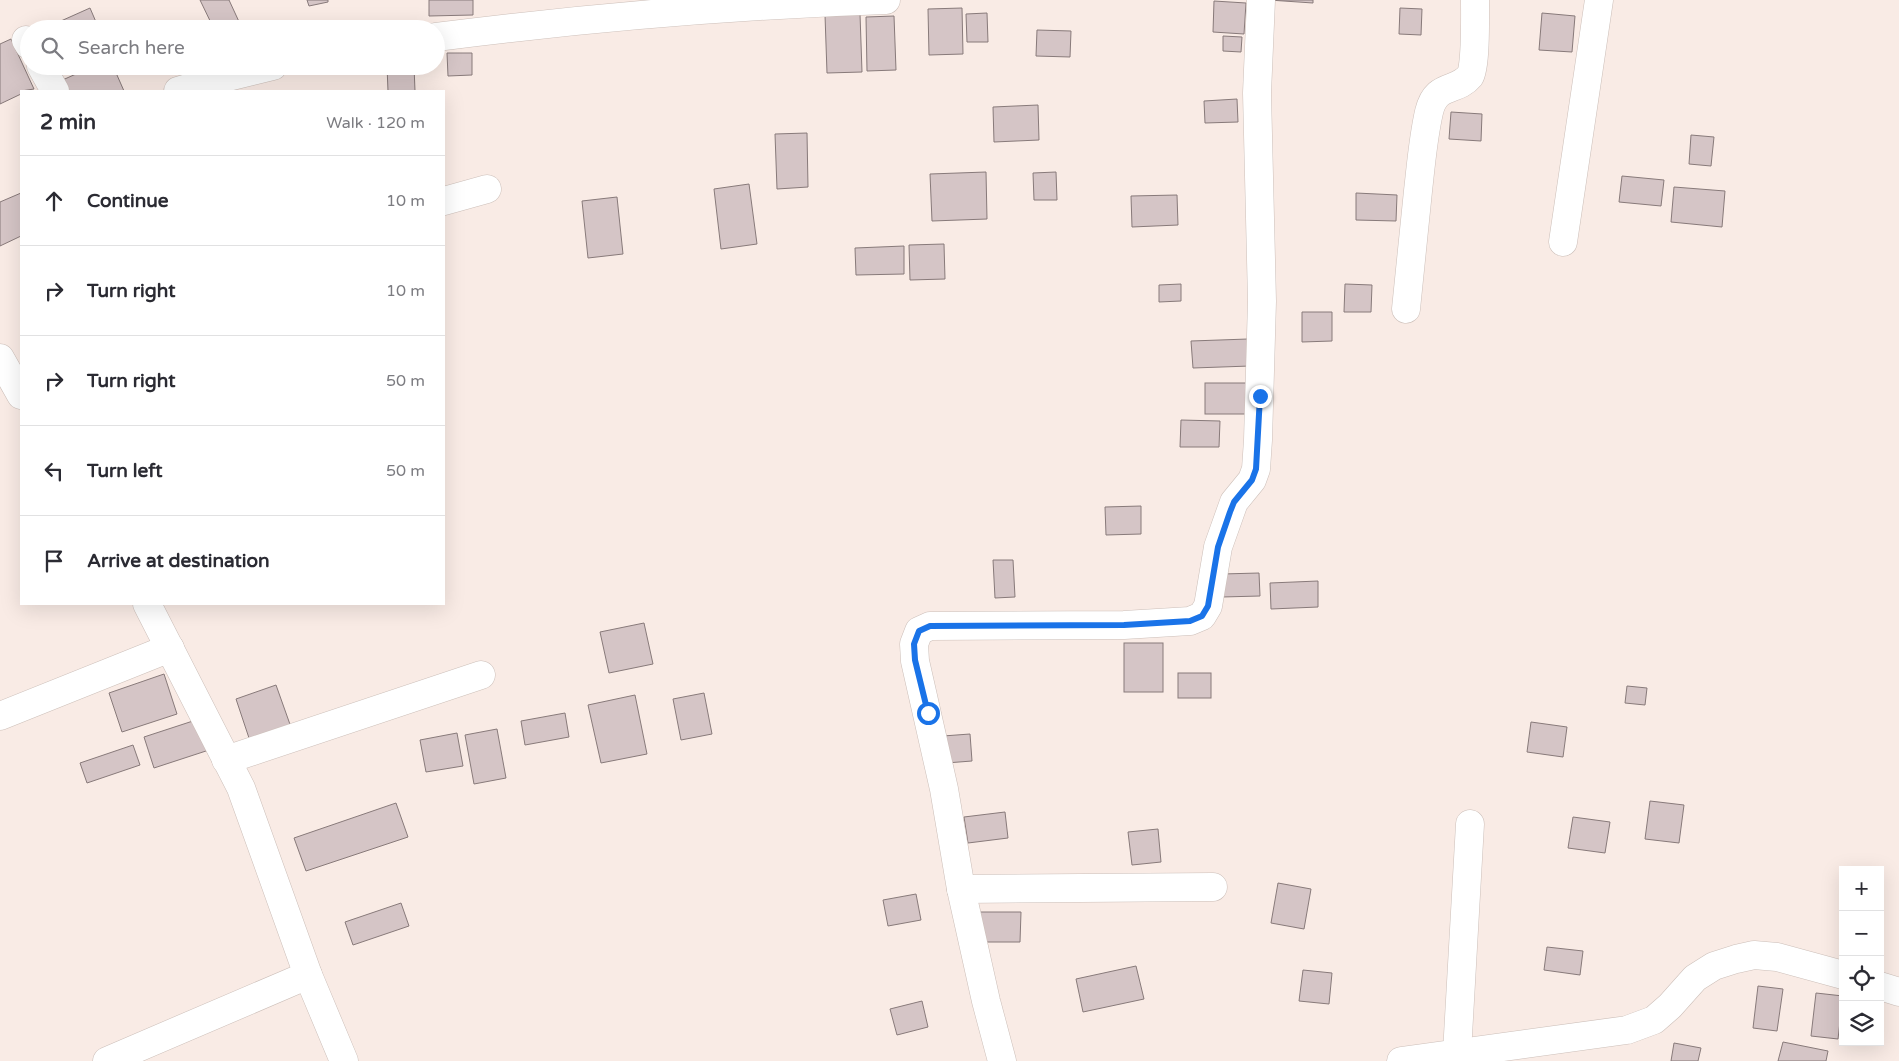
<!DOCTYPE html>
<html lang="en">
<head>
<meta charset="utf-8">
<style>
  :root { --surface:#fff; --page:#f7f7f7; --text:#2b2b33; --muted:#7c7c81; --line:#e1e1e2 }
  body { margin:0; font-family:"Varela Round",sans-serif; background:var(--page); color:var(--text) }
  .controls { position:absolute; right:15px; bottom:15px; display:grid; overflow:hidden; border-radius:0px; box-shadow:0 5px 20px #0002 }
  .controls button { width:45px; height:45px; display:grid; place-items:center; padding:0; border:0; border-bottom:1px solid var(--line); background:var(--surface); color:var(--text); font:25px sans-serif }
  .stop { position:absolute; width:15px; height:15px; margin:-11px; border:4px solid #1a73e8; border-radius:50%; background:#fff }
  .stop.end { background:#1a73e8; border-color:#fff; box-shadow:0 1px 5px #0008 }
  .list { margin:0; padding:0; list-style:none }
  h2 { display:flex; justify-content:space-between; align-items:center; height:65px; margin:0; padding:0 20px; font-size:21px }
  h2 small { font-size:16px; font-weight:400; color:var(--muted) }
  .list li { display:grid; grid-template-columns:32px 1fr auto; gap:15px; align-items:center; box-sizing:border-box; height:90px; padding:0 20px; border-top:1px solid var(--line) }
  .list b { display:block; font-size:19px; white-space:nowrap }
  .list em { font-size:16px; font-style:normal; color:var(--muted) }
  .icon { flex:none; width:28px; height:28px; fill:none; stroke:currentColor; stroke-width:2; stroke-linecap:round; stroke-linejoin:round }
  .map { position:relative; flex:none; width:1899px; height:1061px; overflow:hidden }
  .search { position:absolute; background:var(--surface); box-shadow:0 5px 20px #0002; left:20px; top:20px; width:425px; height:55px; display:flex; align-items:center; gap:12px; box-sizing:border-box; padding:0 18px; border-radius:28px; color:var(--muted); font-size:19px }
  .panel { position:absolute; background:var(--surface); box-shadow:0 5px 20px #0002; left:20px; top:90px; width:425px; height:515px; border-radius:0px }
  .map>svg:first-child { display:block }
  .building { fill:#d5c5c6; stroke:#887a7a }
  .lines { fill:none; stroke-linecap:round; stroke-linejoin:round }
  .minor-casing { stroke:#ccbfb9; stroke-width:29 }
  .minor { stroke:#fff; stroke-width:28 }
  .route { stroke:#1a73e8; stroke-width:6 }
</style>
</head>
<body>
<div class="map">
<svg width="1899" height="1061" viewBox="0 0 1899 1061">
  <rect width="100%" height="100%" fill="#f9ebe5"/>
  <!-- building -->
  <g class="building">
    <polygon points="200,0 229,0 241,26 235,29 214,29"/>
    <polygon points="307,0 328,0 328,2 309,6"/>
    <polygon points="429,0 473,0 473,15 429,16"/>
    <polygon points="1269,0 1313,0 1313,3"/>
    <polygon points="1214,1 1246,3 1244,34 1213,32"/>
    <polygon points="90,8 99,29 43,29"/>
    <polygon points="962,8 963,54 929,55 928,9"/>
    <polygon points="1400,8 1422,9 1421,35 1399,34"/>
    <polygon points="987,13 988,42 967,42 966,14"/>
    <polygon points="1542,13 1575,16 1572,52 1539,50"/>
    <polygon points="860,14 862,72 827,73 825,15"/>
    <polygon points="894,16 896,70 867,71 866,17"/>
    <polygon points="1037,30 1071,31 1070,57 1036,56"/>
    <polygon points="1223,36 1242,37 1241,52 1223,51"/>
    <polygon points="11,39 34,89 21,91 21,94 0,104 0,44"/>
    <polygon points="447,53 472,53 472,75 448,76"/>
    <polygon points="49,66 73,66 53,75"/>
    <polygon points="94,66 113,66 124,91 63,91 58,82"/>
    <polygon points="387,66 414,66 415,91 388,91"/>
    <polygon points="1237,99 1238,122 1205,123 1204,101"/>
    <polygon points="1038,105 1039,140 994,142 993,107"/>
    <polygon points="1451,112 1482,114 1481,141 1449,139"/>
    <polygon points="807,133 808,187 777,189 775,134"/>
    <polygon points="1691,135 1714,137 1711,166 1689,164"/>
    <polygon points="986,172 987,219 932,221 930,174"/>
    <polygon points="1056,172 1057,200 1034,200 1033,173"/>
    <polygon points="1622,176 1664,180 1661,206 1619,202"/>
    <polygon points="749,184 757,244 721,249 714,189"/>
    <polygon points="1674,187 1725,191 1722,227 1671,222"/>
    <polygon points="21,193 21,236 0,246 0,202"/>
    <polygon points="1356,193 1397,195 1396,221 1356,220"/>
    <polygon points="1177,195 1178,225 1132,227 1131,196"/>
    <polygon points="617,197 623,254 588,258 582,201"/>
    <polygon points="944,244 945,279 910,280 909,245"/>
    <polygon points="904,246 904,274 856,275 855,248"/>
    <polygon points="1181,284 1181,301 1159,302 1159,285"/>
    <polygon points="1345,284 1372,285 1371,312 1344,312"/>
    <polygon points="1302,312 1332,312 1332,341 1302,342"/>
    <polygon points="1248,339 1250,366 1193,368 1191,341"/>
    <rect x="1205" y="383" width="43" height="31"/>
    <polygon points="1181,420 1220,421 1219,447 1180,447"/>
    <polygon points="1141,506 1141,534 1106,535 1105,507"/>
    <polygon points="993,560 1013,560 1015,597 995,598"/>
    <polygon points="1259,573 1260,596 1222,597 1222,574"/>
    <polygon points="1318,581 1318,607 1271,609 1270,583"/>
    <polygon points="644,623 653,664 609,673 600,632"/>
    <rect x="1124" y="643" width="39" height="49"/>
    <rect x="1178" y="673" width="33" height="25"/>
    <polygon points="164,674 177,714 122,732 109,693"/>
    <polygon points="276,685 292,730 251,744 236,699"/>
    <polygon points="1627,686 1647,688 1645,705 1625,703"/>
    <polygon points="704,693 712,734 681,740 673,699"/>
    <polygon points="635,695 647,754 601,763 588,705"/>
    <polygon points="565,713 569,737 525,745 521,721"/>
    <polygon points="199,719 209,750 154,768 144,737"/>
    <polygon points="1531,722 1567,727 1563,757 1527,752"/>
    <polygon points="497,729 506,778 474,784 465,735"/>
    <polygon points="457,733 463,766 426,772 420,740"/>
    <polygon points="970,734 972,761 946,763 943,736"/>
    <polygon points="133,745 140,765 87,783 80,763"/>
    <polygon points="1650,801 1684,805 1679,843 1645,839"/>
    <polygon points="396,803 408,837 306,871 294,838"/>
    <polygon points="1005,812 1008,838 968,843 964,817"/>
    <polygon points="1573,817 1610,822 1605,853 1568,848"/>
    <polygon points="1158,829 1161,862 1132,865 1128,832"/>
    <polygon points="1278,883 1311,889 1304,929 1271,923"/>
    <polygon points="916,894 921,920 888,926 883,900"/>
    <polygon points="401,903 409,926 353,945 345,922"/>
    <polygon points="976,912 1021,912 1020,942 976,942"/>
    <polygon points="1547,947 1583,951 1580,975 1544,970"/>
    <polygon points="1136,966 1144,999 1083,1012 1076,979"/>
    <polygon points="1303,970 1332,973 1329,1004 1299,1001"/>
    <polygon points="1758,986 1783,989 1777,1031 1753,1028"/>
    <polygon points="1816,993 1843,996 1838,1039 1811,1036"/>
    <polygon points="922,1001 928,1027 897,1035 890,1009"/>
    <polygon points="1783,1042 1828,1051 1826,1061 1778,1061"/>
    <polygon points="1674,1043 1701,1048 1698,1061 1671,1061"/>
  </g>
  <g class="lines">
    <!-- minor casing -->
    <g class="minor-casing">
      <g id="minor">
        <path d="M436 37C585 18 735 5 886 0"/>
        <polyline points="26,40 29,45"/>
        <polyline points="41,66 55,91"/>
        <polyline points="178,91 208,82 273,66"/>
        <polyline points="444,201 487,189"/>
        <polyline points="1563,242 1599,0"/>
        <path d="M1406 309C1410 270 1414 231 1418 191 1421 165 1423 138 1429 112 1436 82 1456 93 1470 76 1476 68 1475 13 1475 0"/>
        <polyline points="0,358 21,395"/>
        <polyline points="147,604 241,788 308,975 344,1061"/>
        <polyline points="0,716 170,648"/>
        <polyline points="226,760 481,675"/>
        <polyline points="961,889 1213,887"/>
        <polyline points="1880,986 1899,992"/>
        <polyline points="1457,1053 1470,824"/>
        <polyline points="107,1061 308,975"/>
        <polyline points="1002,1061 986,1001 961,889 944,789 915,661 914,644 919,631 930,626 1124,625 1190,621 1202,616 1208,606 1218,547 1234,502 1252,480 1256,469 1258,440 1262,301 1257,93 1261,0"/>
        <polyline points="1401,1061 1627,1030 1654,1020 1670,1006 1695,978 1714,966 1736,959 1754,955 1777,957 1843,975"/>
      </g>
    </g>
    <!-- minor -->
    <use href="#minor" class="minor"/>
  </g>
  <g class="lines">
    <!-- route -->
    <polyline class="route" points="928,713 915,660 914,644 919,631 930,626 1124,625 1190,621 1202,616 1208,606 1218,547 1230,512 1234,502 1252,480 1256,469 1260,396"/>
  </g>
</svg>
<div class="controls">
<button>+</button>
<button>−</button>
<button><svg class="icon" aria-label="locate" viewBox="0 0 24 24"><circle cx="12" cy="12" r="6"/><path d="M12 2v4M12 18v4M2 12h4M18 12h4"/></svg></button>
<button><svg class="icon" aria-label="layers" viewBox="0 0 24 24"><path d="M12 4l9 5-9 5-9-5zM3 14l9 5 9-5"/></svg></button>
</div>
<div class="stop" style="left:928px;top:713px"></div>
<div class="stop end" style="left:1260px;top:396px"></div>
<div class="search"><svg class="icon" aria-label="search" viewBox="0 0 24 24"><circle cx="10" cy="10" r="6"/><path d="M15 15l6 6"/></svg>Search here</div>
<section class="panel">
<h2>2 min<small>Walk · 120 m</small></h2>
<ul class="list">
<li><svg class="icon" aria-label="ahead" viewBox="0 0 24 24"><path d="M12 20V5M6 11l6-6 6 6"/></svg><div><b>Continue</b></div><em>10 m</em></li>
<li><svg class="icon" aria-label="right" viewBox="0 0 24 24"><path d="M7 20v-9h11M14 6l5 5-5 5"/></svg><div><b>Turn right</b></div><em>10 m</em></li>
<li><svg class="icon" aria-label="right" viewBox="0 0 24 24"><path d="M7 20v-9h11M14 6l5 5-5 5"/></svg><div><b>Turn right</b></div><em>50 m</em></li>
<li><svg class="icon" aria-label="left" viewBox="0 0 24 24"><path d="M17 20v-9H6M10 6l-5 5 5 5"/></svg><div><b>Turn left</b></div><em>50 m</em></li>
<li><svg class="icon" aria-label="arrive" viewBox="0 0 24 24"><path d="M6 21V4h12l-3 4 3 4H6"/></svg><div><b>Arrive at destination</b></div></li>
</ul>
</section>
</div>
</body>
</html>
